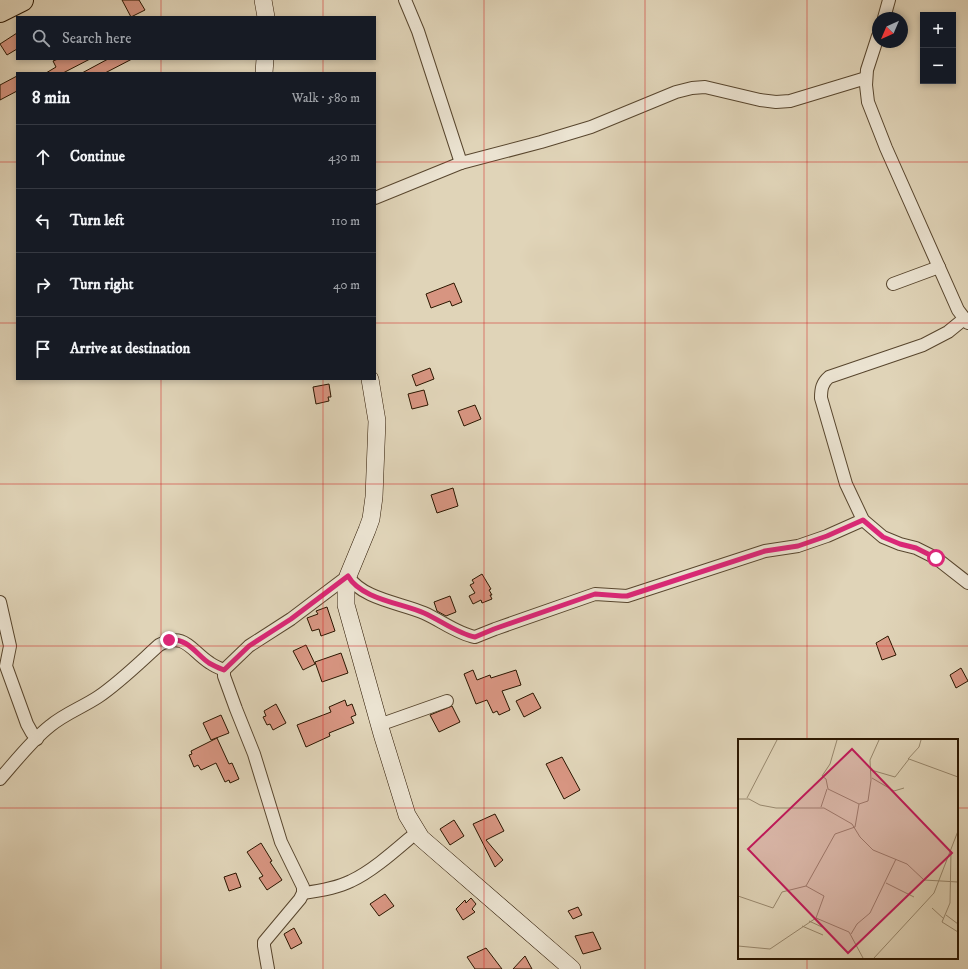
<!DOCTYPE html>
<html lang="en">
<head>
<meta charset="utf-8">
<style>
  :root { --surface:#171b24; --page:#242831; --text:#f1f3f6; --muted:#9ea1a6; --line:#363941 }
  body { margin:0; font-family:"IM FELL DW Pica",serif; background:var(--page); color:var(--text) }
  .controls { position:absolute; right:12px; top:12px; display:grid; overflow:hidden; border-radius:0px; box-shadow:0 2px 6px #0003 }
  .controls button { width:36px; height:36px; display:grid; place-items:center; padding:0; border:0; border-bottom:1px solid var(--line); background:var(--surface); color:var(--text); font:20px sans-serif }
  .compass { position:absolute; left:872px; top:12px; width:36px; height:36px; border-radius:50%; background:var(--surface); box-shadow:0 2px 6px #0003; rotate:224deg }
  .stop { position:absolute; width:12px; height:12px; margin:-9px; border:3px solid #db2777; border-radius:50%; background:#fff }
  .stop.end { background:#db2777; border-color:#fff; box-shadow:0 1px 4px #0008 }
  .list { margin:0; padding:0; list-style:none }
  h2 { display:flex; justify-content:space-between; align-items:center; height:52px; margin:0; padding:0 16px; font-size:17px }
  h2 small { font-size:13px; font-weight:400; color:var(--muted) }
  .list li { display:grid; grid-template-columns:26px 1fr auto; gap:12px; align-items:center; box-sizing:border-box; height:64px; padding:0 16px; border-top:1px solid var(--line) }
  .list b { display:block; font-size:15px; white-space:nowrap }
  .list em { font-size:13px; font-style:normal; color:var(--muted) }
  .icon { flex:none; width:22px; height:22px; fill:none; stroke:currentColor; stroke-width:2; stroke-linecap:round; stroke-linejoin:round }
  .map { position:relative; flex:none; width:968px; height:969px; overflow:hidden }
  .search { position:absolute; background:var(--surface); box-shadow:0 2px 6px #0003; left:16px; top:16px; width:360px; height:44px; display:flex; align-items:center; gap:10px; box-sizing:border-box; padding:0 14px; border-radius:0px; color:var(--muted); font-size:15px }
  .panel { position:absolute; background:var(--surface); box-shadow:0 2px 6px #0003; left:16px; top:72px; width:360px; height:308px; border-radius:0px }
  .map>svg:first-child { display:block }
  .building { fill:#d79581; stroke:#2b1600 }
  .lines { fill:none; stroke-linecap:round; stroke-linejoin:round }
  .street-casing { stroke:#58462e; stroke-width:14 }
  .secondary-casing { stroke:#2b1600; stroke-width:18 }
  .highway-casing { stroke:#2b1600; stroke-width:24 }
  .street { stroke:#ebe3d1; stroke-width:12 }
  .secondary { stroke:#ebe3d1; stroke-width:17 }
  .highway { stroke:#e0d4b8; stroke-width:22 }
  .route { stroke:#db2777; stroke-width:5 }
  .grid { fill:none; stroke:#d62828; stroke-width:1; stroke-opacity:0.55 }
  .inset-road { fill:none; stroke:#98886e; stroke-width:1 }
  .view { fill:#c2185b; fill-opacity:0.15; stroke:#c2185b; stroke-width:2 }
  .inset-edge { fill:none; stroke:#2b1600; stroke-width:2 }
</style>
</head>
<body>
<div class="map">
<svg width="968" height="969" viewBox="0 0 968 969">
  <rect width="100%" height="100%" fill="#e0d4b8"/>
  <filter id="stains"><feTurbulence type="fractalNoise" baseFrequency=".005" numOctaves="4"/><feColorMatrix values="0 0 0 0 .2 0 0 0 0 .09 0 0 0 0 .02 0 0 0 .5 -.17"/></filter>
  <radialGradient id="worn" r=".72"><stop offset=".6" stop-color="#630" stop-opacity="0"/><stop offset="1" stop-color="#630" stop-opacity=".3"/></radialGradient>
  <!-- building -->
  <g class="building">
    <polygon points="122,0 139,0 145,10 131,17"/>
    <polygon points="17,33 17,49 7,55 0,44"/>
    <polygon points="58,59 90,59 63,73 46,73 56,67 53,61"/>
    <polygon points="108,59 132,59 105,73 82,73"/>
    <polygon points="17,76 17,91 0,100 0,85"/>
    <polygon points="454,283 462,302 452,306 450,301 431,308 426,294"/>
    <polygon points="430,368 434,379 416,386 412,375"/>
    <polygon points="329,384 331,397 328,397 329,401 316,404 313,387"/>
    <polygon points="424,390 428,405 412,409 408,394"/>
    <polygon points="475,405 481,419 464,426 458,411"/>
    <polygon points="453,488 458,506 437,513 431,495"/>
    <polygon points="482,574 491,589 489,590 492,595 490,595 492,599 482,603 481,600 473,604 469,596 475,593 470,585 474,583 472,580"/>
    <polygon points="450,596 456,612 446,616 437,611 434,602"/>
    <polygon points="327,607 335,631 321,636 319,629 312,631 307,618 318,614 316,611"/>
    <polygon points="888,636 896,655 882,660 876,643"/>
    <polygon points="306,645 315,664 303,670 293,651"/>
    <polygon points="341,653 348,673 322,682 315,662"/>
    <polygon points="961,668 968,681 956,688 950,675"/>
    <polygon points="473,670 477,680 490,675 491,678 516,670 521,685 502,691 510,710 499,715 497,711 493,713 487,700 476,704 464,674"/>
    <polygon points="533,693 541,708 524,717 516,701"/>
    <polygon points="345,700 347,706 352,704 356,715 351,717 354,723 329,733 330,736 306,747 297,725 331,712 329,707"/>
    <polygon points="276,704 286,723 273,730 270,724 267,725 263,717 266,716 264,711"/>
    <polygon points="452,706 460,722 439,732 430,715"/>
    <polygon points="221,715 229,733 211,740 203,723"/>
    <polygon points="217,738 229,764 232,763 239,779 230,783 229,780 225,782 216,763 201,770 198,765 194,767 189,755 192,754 191,751"/>
    <polygon points="562,757 580,790 564,799 546,764"/>
    <polygon points="495,814 504,831 486,840 503,860 495,867 473,824"/>
    <polygon points="454,820 464,836 450,845 440,829"/>
    <polygon points="261,843 272,861 270,862 282,880 267,890 259,878 263,876 247,852"/>
    <polygon points="236,873 241,887 229,891 224,877"/>
    <polygon points="385,894 394,906 379,916 370,904"/>
    <polygon points="471,898 476,904 472,909 475,912 463,920 456,909 465,900 466,903"/>
    <polygon points="578,907 582,915 573,919 568,911"/>
    <polygon points="294,928 302,943 291,949 284,934"/>
    <polygon points="593,932 601,949 583,954 575,936"/>
    <polygon points="486,948 502,969 475,969 467,957"/>
    <polygon points="525,956 532,969 513,969"/>
  </g>
  <g class="lines">
    <!-- street casing -->
    <g class="street-casing">
      <g id="street">
        <polyline points="405,0 418,31 461,163"/>
        <polyline points="884,18 889,0"/>
        <polyline points="878,36 867,70 866,85 868,102 886,148 958,310 968,323"/>
        <polyline points="375,198 461,163 541,142 591,127 676,92 692,88 705,87 760,100 776,102 790,101 866,78"/>
        <polyline points="893,284 939,267"/>
        <path d="M964 319 948 332 923 345 829 377C822 383 821 389 821 398L846 484 863 520 883 537 900 544 916 548 936 558 968 583"/>
        <polyline points="0,602 10,646 6,666 27,724 32,733 37,739"/>
        <polyline points="379,725 447,701"/>
        <path d="M0 779C15 762 32 740 50 726 64 714 83 707 98 697 120 682 139 663 159 645 185 631 191 651 210 663 214 666 219 668 224 670"/>
        <path d="M303 893C319 891 337 888 351 881 373 871 398 848 417 832"/>
        <path d="M268 969 264 946V942L300 899 303 893V887L281 842 254 754 236 709 224 676V670L249 646 291 619 348 576C362 599 401 603 424 613 440 620 458 634 475 637L495 629 595 594 627 596 765 551 798 546 827 536 863 520"/>
      </g>
    </g>
    <!-- secondary casing -->
    <g class="secondary-casing">
      <g id="secondary">
        <polyline points="263,0 266,17"/>
        <polyline points="264,73 265,59"/>
        <polyline points="370,379 377,421 374,497 371,519 367,530 348,576 346,590 346,605 382,734 407,815 421,838 572,969"/>
      </g>
    </g>
    <!-- highway casing -->
    <g class="highway-casing">
      <polyline id="highway" points="0,11 22,0"/>
    </g>
    <!-- street -->
    <use href="#street" class="street"/>
    <!-- secondary -->
    <use href="#secondary" class="secondary"/>
    <!-- highway -->
    <use href="#highway" class="highway"/>
  </g>
  <g class="lines">
    <!-- route -->
    <path class="route" d="M169 640C188 638 196 654 209 663 214 666 219 668 224 670L249 646 291 619 348 576C361 599 401 603 424 613 440 620 458 634 475 637L494 629 595 594 622 596H627L765 551 798 546 827 536 863 520 883 537 900 544 916 548 936 558"/>
  </g>
  <!-- grid -->
  <path class="grid" d="M161 0V17M323 0V17M484 0V969M645 0V969M807 0V740M161 59V73M323 59V73M0 162H17M375 162H968M0 323H17M375 323H968M161 379V969M323 379V969M0 484H968M0 646H968M0 808H739M957 808H968M807 958V969"/>
  <!-- overview -->
  <g transform="translate(738 739)">
    <rect width="220" height="220" fill="#e0d4b8"/>
    <path class="inset-road" d="M170 20 181 8 183 1M133 31 157 38 171 20 220 38M134 39 156 52 166 49M9 59 39 1M0 60H11L22 66 38 69H86L114 85 122 98 135 111 169 125 186 141 220 143M121 65 130 62 133 41 132 21 141 1M83 68 89 50M213 112 212 164 204 183 220 193M148 144 176 158M68 147 97 95 117 88 121 65 90 50 88 40 84 37 92 25 99 1M0 157 35 169 44 153 68 147 86 157 78 179M194 169 206 180M208 176 220 185M71 182 84 188M64 187 85 196M113 195 119 185 132 174 158 120M0 207 32 210 78 179 111 193 125 219M136 219 196 154 220 92"/>
    <path class="view" d="M114 10 214 114 110 214 10 110Z"/>
    <rect width="220" height="220" class="inset-edge"/>
  </g>
  <rect width="100%" height="100%" filter="url(#stains)"/>
  <rect width="100%" height="100%" fill="url(#worn)"/>
</svg>
<div class="controls">
<button>+</button>
<button>−</button>
</div>
<svg class="compass" viewBox="-18 -18 36 36"><path d="M0-13l5 13h-10z" fill="#e53935"/><path d="M0 13l5-13h-10z" fill="#9ea1a6"/></svg>
<div class="stop" style="left:936px;top:558px"></div>
<div class="stop end" style="left:169px;top:640px"></div>
<div class="search"><svg class="icon" aria-label="search" viewBox="0 0 24 24"><circle cx="10" cy="10" r="6"/><path d="M15 15l6 6"/></svg>Search here</div>
<section class="panel">
<h2>8 min<small>Walk · 580 m</small></h2>
<ul class="list">
<li><svg class="icon" aria-label="ahead" viewBox="0 0 24 24"><path d="M12 20V5M6 11l6-6 6 6"/></svg><div><b>Continue</b></div><em>430 m</em></li>
<li><svg class="icon" aria-label="left" viewBox="0 0 24 24"><path d="M17 20v-9H6M10 6l-5 5 5 5"/></svg><div><b>Turn left</b></div><em>110 m</em></li>
<li><svg class="icon" aria-label="right" viewBox="0 0 24 24"><path d="M7 20v-9h11M14 6l5 5-5 5"/></svg><div><b>Turn right</b></div><em>40 m</em></li>
<li><svg class="icon" aria-label="arrive" viewBox="0 0 24 24"><path d="M6 21V4h12l-3 4 3 4H6"/></svg><div><b>Arrive at destination</b></div></li>
</ul>
</section>
</div>
</body>
</html>
